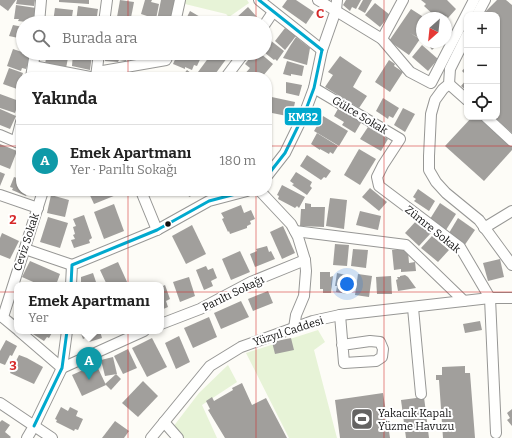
<!DOCTYPE html>
<html lang="tr">
<head>
<meta charset="utf-8">
<style>
  :root { --surface:#fff; --page:#f2f2f2; --text:#222; --muted:#767676; --line:#e0e0e0; --accent:#db2777 }
  body { margin:0; font-family:Bitter,serif; background:var(--page); color:var(--text) }
  .controls { position:absolute; right:12px; top:12px; display:grid; overflow:hidden; border-radius:8px; box-shadow:0 1px 3px #0004 }
  .controls button { width:36px; height:36px; display:grid; place-items:center; padding:0; border:0; border-bottom:1px solid var(--line); background:var(--surface); color:var(--text); font:20px sans-serif }
  .compass { position:absolute; left:416px; top:12px; width:36px; height:36px; border-radius:50%; background:var(--surface); box-shadow:0 1px 3px #0004; rotate:207deg }
  .you { position:absolute; left:347px; top:284px; width:14px; height:14px; margin:-10px; border:3px solid #fff; border-radius:50%; background:#1a73e8; box-shadow:0 0 0 6px #1a73e833 }
  .badge { display:grid; place-items:center; width:26px; height:26px; border-radius:50%; background:var(--accent); color:#fff; font-size:13px; font-weight:700 }
  .pin { position:absolute; translate:-50% -33px; filter:drop-shadow(0 1px 2px #0008) }
  .pin::after { content:''; position:absolute; top:21px; width:14px; height:12px; background:inherit; clip-path:polygon(0 0,100% 0,50% 100%) }
  .popup { position:absolute; left:14px; top:282px; width:150px; height:52px; box-sizing:border-box; display:grid; place-content:center; border-radius:8px; background:var(--surface); filter:drop-shadow(0 1px 3px #0005); font-size:13px; white-space:nowrap; color:var(--muted) }
  .popup b { font-size:15px; color:var(--text) }
  .popup::after { content:''; position:absolute; left:50%; top:100%; margin-left:-8px; border:8px solid transparent; border-top-color:var(--surface) }
  .list { margin:0; padding:0; list-style:none }
  h2 { display:flex; justify-content:space-between; align-items:center; height:52px; margin:0; padding:0 16px; font-size:17px }
  h2 small { font-size:13px; font-weight:400; color:var(--muted) }
  .list li { display:grid; grid-template-columns:26px 1fr auto; gap:12px; align-items:center; box-sizing:border-box; height:72px; padding:0 16px; border-top:1px solid var(--line) }
  .list b { display:block; font-size:15px; white-space:nowrap }
  .list p { margin:0; font-size:13px; white-space:nowrap; color:var(--muted) }
  .list em { font-size:13px; font-style:normal; color:var(--muted) }
  .icon { flex:none; width:22px; height:22px; fill:none; stroke:currentColor; stroke-width:2; stroke-linecap:round; stroke-linejoin:round }
  .map { position:relative; flex:none; width:512px; height:438px; overflow:hidden }
  .search { position:absolute; background:var(--surface); box-shadow:0 1px 3px #0004; left:16px; top:16px; width:256px; height:44px; display:flex; align-items:center; gap:10px; box-sizing:border-box; padding:0 14px; border-radius:22px; color:var(--muted); font-size:15px }
  .panel { position:absolute; background:var(--surface); box-shadow:0 1px 3px #0004; left:16px; top:72px; width:256px; height:124px; border-radius:16px }
  .map>svg:first-child { display:block }
  .green { fill:#e7f3d7 }
  .building { fill:#a19f9c }
  .lines { fill:none; stroke-linecap:round; stroke-linejoin:round }
  .minor-casing { stroke:#979795; stroke-width:12 }
  .minor { stroke:#fffffe; stroke-width:10 }
  .bus-1-casing { stroke:#fff; stroke-width:6 }
  .bus-1 { stroke:#00a9ce; stroke-width:3 }
  .grid { fill:none; stroke:#d62828; stroke-width:1; stroke-opacity:0.55 }
  .bus-dot { fill:#111; stroke:#fff; stroke-width:1.5 }
  .labels { text-anchor:middle; stroke-width:4; stroke-linejoin:round; paint-order:stroke }
  .street-label { font-size:11px; fill:#111; stroke:#fff }
  .poi-label { font-size:11px; fill:#111; stroke:#fff; text-anchor:start }
  .grid-label { font-size:13px; text-anchor:middle; font-weight:bold; fill:#d62828; stroke:#fff; stroke-width:4; stroke-linejoin:round; paint-order:stroke }
  .line-badge { stroke:#fff; stroke-width:1.5 }
  .badge-label { font-size:11px; text-anchor:middle; font-weight:bold; fill:#fff }
</style>
</head>
<body>
<div class="map">
<svg width="512" height="438" viewBox="0 0 512 438">
  <rect width="100%" height="100%" fill="#fdfcf7"/>
  <!-- green -->
  <g class="green">
    <polygon points="185,0 247,0 249,3 229,17 226,14 185,4"/>
    <polygon points="318,330 325,342 314,350 337,438 289,438 246,353"/>
    <polygon points="228,365 237,382 202,405 217,438 183,438 173,427 199,393"/>
  </g>
  <!-- building -->
  <g class="building">
    <polygon points="0,0 16,0 8,11 0,5"/>
    <polygon points="17,0 35,0 34,6 16,4"/>
    <polygon points="59,0 89,0 89,4 59,2"/>
    <polygon points="120,0 134,2 130,23 116,23"/>
    <polygon points="145,0 152,0 151,2 159,4 156,19 141,14"/>
    <polygon points="161,0 178,0 173,23 157,20"/>
    <polygon points="287,0 296,0 314,12 306,24 282,7"/>
    <polygon points="346,0 361,0 356,9 352,7 350,11 343,5"/>
    <polygon points="363,0 372,0 365,13 358,9"/>
    <polygon points="421,0 447,0 456,9 448,18 446,16 445,18 441,18 439,16 437,18 424,6 426,4"/>
    <polygon points="497,0 506,0 512,5 512,133 494,117 497,117 497,15 482,15"/>
    <polygon points="375,3 390,15 380,27 365,15"/>
    <polygon points="16,5 36,8 34,21 26,20 26,22 18,21 19,19 14,19"/>
    <polygon points="78,6 98,9 96,23 76,22"/>
    <polygon points="248,7 257,17 252,21 253,23 241,23 236,18"/>
    <polygon points="55,8 73,10 71,23 53,22"/>
    <polygon points="411,9 425,18 422,18 422,33 419,38 410,33 420,39 409,55 389,41"/>
    <polygon points="190,11 202,18 213,23 184,23"/>
    <polygon points="13,25 23,27 23,39 9,36"/>
    <polygon points="285,28 296,36 285,50 275,41"/>
    <polygon points="296,37 310,48 307,65 283,58 290,46"/>
    <polygon points="270,40 284,51 277,61 275,59 274,60 265,53 265,46"/>
    <polygon points="426,42 440,42 432,50"/>
    <polygon points="422,45 438,59 428,71 412,57"/>
    <polygon points="13,49 31,55 26,69 22,68 21,71 7,66"/>
    <polygon points="47,53 69,53 66,68 45,64"/>
    <polygon points="73,53 92,55 90,70 72,66"/>
    <polygon points="106,53 127,53 126,61 119,60 118,62 105,61"/>
    <polygon points="132,53 153,53 152,58"/>
    <polygon points="178,53 190,53 196,56 191,53 203,53 197,66 194,65 192,70 185,67 185,69 173,64"/>
    <polygon points="212,53 220,53 227,58 213,77 205,77 198,72"/>
    <polygon points="254,53 260,53 273,64 262,77 242,77 250,68 245,64"/>
    <polygon points="340,56 362,71 353,87 367,96 359,108 325,87 333,75 328,72"/>
    <polygon points="389,60 395,64 394,66 403,72 390,92 375,82"/>
    <polygon points="287,61 304,66 302,76 291,74 291,76 283,74"/>
    <polygon points="467,65 467,76 462,71"/>
    <polygon points="9,68 23,73 17,89 3,84"/>
    <polygon points="187,70 196,77 181,77"/>
    <polygon points="467,79 467,91 461,86"/>
    <polygon points="286,82 302,85 299,96 286,93"/>
    <polygon points="0,94 19,101 15,113 0,108"/>
    <polygon points="267,96 295,102 292,117 267,112"/>
    <polygon points="383,98 399,108 393,118 389,116 388,119 376,111"/>
    <polygon points="339,107 362,121 355,133 342,125 344,122 334,116"/>
    <polygon points="403,108 415,114 405,132 394,125"/>
    <polygon points="0,109 16,116 10,129 0,125"/>
    <polygon points="323,116 348,131 339,146 314,131"/>
    <polygon points="472,117 481,117 512,145 512,150 484,181 445,146"/>
    <polygon points="368,127 388,139 381,151 360,139"/>
    <polygon points="317,133 338,146 333,154 330,152 329,154 320,149 320,150 311,144"/>
    <polygon points="0,144 17,151 10,169 0,165"/>
    <polygon points="359,149 376,159 360,185 344,175"/>
    <polygon points="307,155 331,171 326,178 324,177 321,180 300,166"/>
    <polygon points="21,157 21,171 17,169"/>
    <polygon points="0,172 5,174 0,186"/>
    <polygon points="296,172 312,182 310,186 312,188 307,195 292,185 294,184 290,181"/>
    <polygon points="18,175 21,176 21,191 31,191 29,195 27,194 26,196 12,190 13,188 10,187 14,177 17,178"/>
    <polygon points="282,185 305,197 299,208 297,206 295,208 278,199 279,196 277,195"/>
    <polygon points="370,188 387,202 379,211 362,197"/>
    <polygon points="418,189 435,201 429,211 414,201 416,199 413,197"/>
    <polygon points="88,191 126,191 94,204"/>
    <polygon points="187,191 209,191 199,195 198,193 189,197"/>
    <polygon points="51,195 69,200 65,217 47,213"/>
    <polygon points="330,198 347,200 344,229 326,226"/>
    <polygon points="305,203 311,204 311,207 325,207 324,227 300,226 301,209 305,209"/>
    <polygon points="440,203 456,214 446,230 430,219"/>
    <polygon points="114,204 124,231 104,239 94,212"/>
    <polygon points="241,205 244,213 251,210 255,219 250,221 251,224 247,226 247,228 230,234 229,231 228,232 222,219 224,218 221,213"/>
    <polygon points="360,211 381,216 378,230 356,225"/>
    <polygon points="84,215 92,238 89,240 90,243 74,248 71,240 75,239 73,235 75,234 73,227 76,226 73,219"/>
    <polygon points="48,217 68,223 60,248 40,242"/>
    <polygon points="458,218 475,230 464,246 449,233"/>
    <polygon points="417,220 431,233 419,246 405,233"/>
    <polygon points="192,225 206,254 186,264 172,236"/>
    <polygon points="283,226 295,253 282,259 270,232"/>
    <polygon points="2,233 19,241 10,259 0,255 0,238"/>
    <polygon points="432,236 449,250 438,262 421,248"/>
    <polygon points="335,244 349,245 347,266 333,265"/>
    <polygon points="267,246 269,252 271,251 275,259 255,267 250,254 257,251 256,249"/>
    <polygon points="353,249 368,250 366,268 351,266"/>
    <polygon points="404,249 404,251 408,251 409,263 415,262 416,271 401,272 401,269 394,270 392,250"/>
    <polygon points="240,251 250,272 231,280 222,259"/>
    <polygon points="500,259 504,277 488,281 483,263"/>
    <polygon points="30,261 60,274 56,285 40,285 22,277"/>
    <polygon points="118,262 128,284 125,285 107,285 100,270"/>
    <polygon points="206,266 208,270 213,268 217,278 211,281 213,286 204,290 196,270"/>
    <polygon points="320,272 330,272 330,277 333,276 331,293 323,293 323,289 320,289"/>
    <polygon points="93,273 97,285 81,285 81,277"/>
    <polygon points="337,273 350,276 347,294 336,292 337,286 335,286"/>
    <polygon points="358,274 372,276 369,297 355,295"/>
    <polygon points="405,275 408,277 416,288 398,291 396,280 398,279 397,277 400,277 400,276"/>
    <polygon points="391,276 392,294 377,294 376,277"/>
    <polygon points="189,277 195,296 180,302 173,282"/>
    <polygon points="165,285 170,299 166,301 168,307 161,310 161,287"/>
    <polygon points="268,291 273,303 253,311 248,299"/>
    <polygon points="241,301 249,317 221,329 214,313"/>
    <polygon points="209,317 217,337 193,348 184,328"/>
    <polygon points="480,321 482,330 465,333 463,324"/>
    <polygon points="28,331 53,331 49,338 47,337 44,341"/>
    <polygon points="80,331 100,331 102,338 89,342 87,337 83,339"/>
    <polygon points="179,336 190,362 176,369 165,343"/>
    <polygon points="152,338 167,367 147,377 132,348"/>
    <polygon points="291,338 294,350 275,354 272,342"/>
    <polygon points="6,340 17,346 12,356 10,355 5,365 0,363 0,351"/>
    <polygon points="128,349 137,368 123,374 114,356"/>
    <polygon points="19,355 27,358 43,367 34,384 10,373"/>
    <polygon points="113,357 117,374 105,376 101,360"/>
    <polygon points="96,364 106,385 82,396 72,375"/>
    <polygon points="465,366 465,373 470,373 475,438 443,438 439,380 436,380 436,375 442,375 442,367"/>
    <polygon points="116,374 121,379 111,390 105,384"/>
    <polygon points="143,381 158,396 138,417 122,403"/>
    <polygon points="242,383 252,405 266,398 287,438 225,438 208,410 210,409 206,401 212,397 214,401 233,390 232,388"/>
    <polygon points="383,393 390,438 340,438 335,400"/>
    <polygon points="424,397 429,438 406,438 401,400"/>
    <polygon points="61,407 68,411 70,407 78,411 76,416 83,419 78,430 75,429 74,431 56,422 57,420 55,419"/>
    <polygon points="512,409 512,426 507,420 510,418 507,413"/>
    <polygon points="2,420 10,425 5,432 11,437 10,438 0,438 0,422"/>
    <polygon points="115,421 129,431 124,438 102,438"/>
  </g>
  <g class="lines">
    <!-- minor casing -->
    <g class="minor-casing">
      <g id="minor">
        <polyline points="259,0 322,50"/>
        <polyline points="318,0 382,39 403,0"/>
        <polyline points="477,15 485,0"/>
        <polyline points="39,23 41,0"/>
        <polyline points="104,23 107,0"/>
        <polyline points="175,23 180,0"/>
        <polyline points="265,24 273,12"/>
        <polyline points="467,35 450,69 449,84 443,89 435,100 431,114 429,156 429,170 436,182 446,193 479,220 512,265"/>
        <polyline points="382,39 410,72 431,83 474,0"/>
        <polyline points="33,66 90,77"/>
        <polyline points="97,72 166,60 169,53"/>
        <polyline points="31,77 35,53"/>
        <polyline points="96,77 99,53"/>
        <polyline points="226,77 244,53"/>
        <polyline points="449,84 467,100"/>
        <polyline points="314,88 400,139 383,165 377,177 379,186 460,247 490,298 496,433"/>
        <polyline points="486,117 512,141"/>
        <polyline points="0,135 21,144"/>
        <polyline points="16,142 21,122"/>
        <polyline points="267,176 285,153 305,112 314,88 322,50 336,10 337,0"/>
        <polyline points="141,191 157,230"/>
        <polyline points="260,191 291,224 298,237 305,260 306,271 304,296 296,315 294,328"/>
        <polyline points="0,195 38,208"/>
        <polyline points="484,228 512,211"/>
        <polyline points="295,231 406,245 464,301"/>
        <polyline points="25,249 72,265"/>
        <polyline points="71,285 72,265 157,230 209,201 247,191"/>
        <polyline points="413,308 421,394"/>
        <polyline points="0,315 17,329"/>
        <polyline points="340,315 344,363 376,361 382,357 383,349 380,342 370,341 342,345"/>
        <polyline points="3,317 43,191"/>
        <polyline points="161,324 200,309 251,282 305,260"/>
        <polyline points="19,331 62,368 144,331"/>
        <polyline points="0,403 52,438"/>
        <polyline points="164,422 178,438"/>
        <polyline points="27,438 34,426 62,368 67,331"/>
        <polyline points="151,438 210,366 241,347 313,321 340,315 490,298 512,298"/>
      </g>
    </g>
    <!-- minor -->
    <use href="#minor" class="minor"/>
    <!-- bus-1 casing -->
    <g class="bus-1-casing">
      <g id="bus-1">
        <polyline points="259,0 322,50"/>
        <polyline points="267,176 285,153 305,112 314,88 322,50"/>
        <polyline points="71,285 72,265 157,230 209,201 247,191"/>
        <polyline points="34,426 62,368 67,331"/>
      </g>
    </g>
    <!-- bus-1 -->
    <use href="#bus-1" class="bus-1"/>
  </g>
  <!-- grid -->
  <path class="grid" d="M128 0V23M256 0V23M384 0V438M128 53V77M256 53V77M0 146H21M267 146H512M128 191V438M256 191V438M0 292H512"/>
  <!-- icons -->
  <defs>
    <g id="stadium-square" transform="scale(1.15)"><rect x="-9" y="-9" width="18" height="18" rx="4" fill="#646362" stroke="#fff"/><path d="M0-5a6.5 5 0 1 0 0 10a6.5 5 0 1 0 0-10ZM-3.5-1.8h7v3.6h-7Z" fill="#fff"/></g>
  </defs>
  <g fill-rule="evenodd">
    <use href="#stadium-square" x="362" y="419"/>
  </g>
  <!-- markers -->
  <circle class="bus-dot" cx="168" cy="224" r="3.5"/>
  <g class="labels">
    <!-- street labels -->
    <g class="street-label">
      <text transform="translate(360 115) rotate(31)" y="4">Gülce Sokak</text>
      <text transform="translate(433 229) rotate(39)" y="4">Zümre Sokak</text>
      <text transform="translate(26 242) rotate(-72)" y="4">Ceviz Sokak</text>
      <text transform="translate(233 293) rotate(-26)" y="4">Parıltı Sokağı</text>
      <text transform="translate(288 331) rotate(-18)" y="4">Yüzyıl Caddesi</text>
    </g>
    <!-- poi labels -->
    <g class="poi-label">
      <text x="378" y="417">Yakacık Kapalı<tspan x="378" dy="13">Yüzme Havuzu</tspan></text>
    </g>
  </g>
  <g class="grid-label">
    <text x="320" y="18">C</text>
    <text x="13" y="224">2</text>
    <text x="13" y="370">3</text>
  </g>
  <rect class="line-badge" x="284" y="107" width="38" height="19" rx="4" fill="#00a9ce"/>
  <g class="badge-label">
    <text x="303" y="121">KM32</text>
  </g>
</svg>
<div class="controls">
<button>+</button>
<button>−</button>
<button><svg class="icon" aria-label="locate" viewBox="0 0 24 24"><circle cx="12" cy="12" r="6"/><path d="M12 2v4M12 18v4M2 12h4M18 12h4"/></svg></button>
</div>
<svg class="compass" viewBox="-18 -18 36 36"><path d="M0-13l5 13h-10z" fill="#e53935"/><path d="M0 13l5-13h-10z" fill="#767676"/></svg>
<div class="you"></div>
<div class="pin badge" style="left:89px;top:380px;background:#0f9aa8">A</div>
<div class="popup"><b>Emek Apartmanı</b>Yer</div>
<div class="search"><svg class="icon" aria-label="search" viewBox="0 0 24 24"><circle cx="10" cy="10" r="6"/><path d="M15 15l6 6"/></svg>Burada ara</div>
<section class="panel">
<h2>Yakında<small></small></h2>
<ul class="list">
<li><span class="badge" style="background:#0f9aa8">A</span><div><b>Emek Apartmanı</b><p>Yer · Parıltı Sokağı</p></div><em>180 m</em></li>
</ul>
</section>
</div>
</body>
</html>
